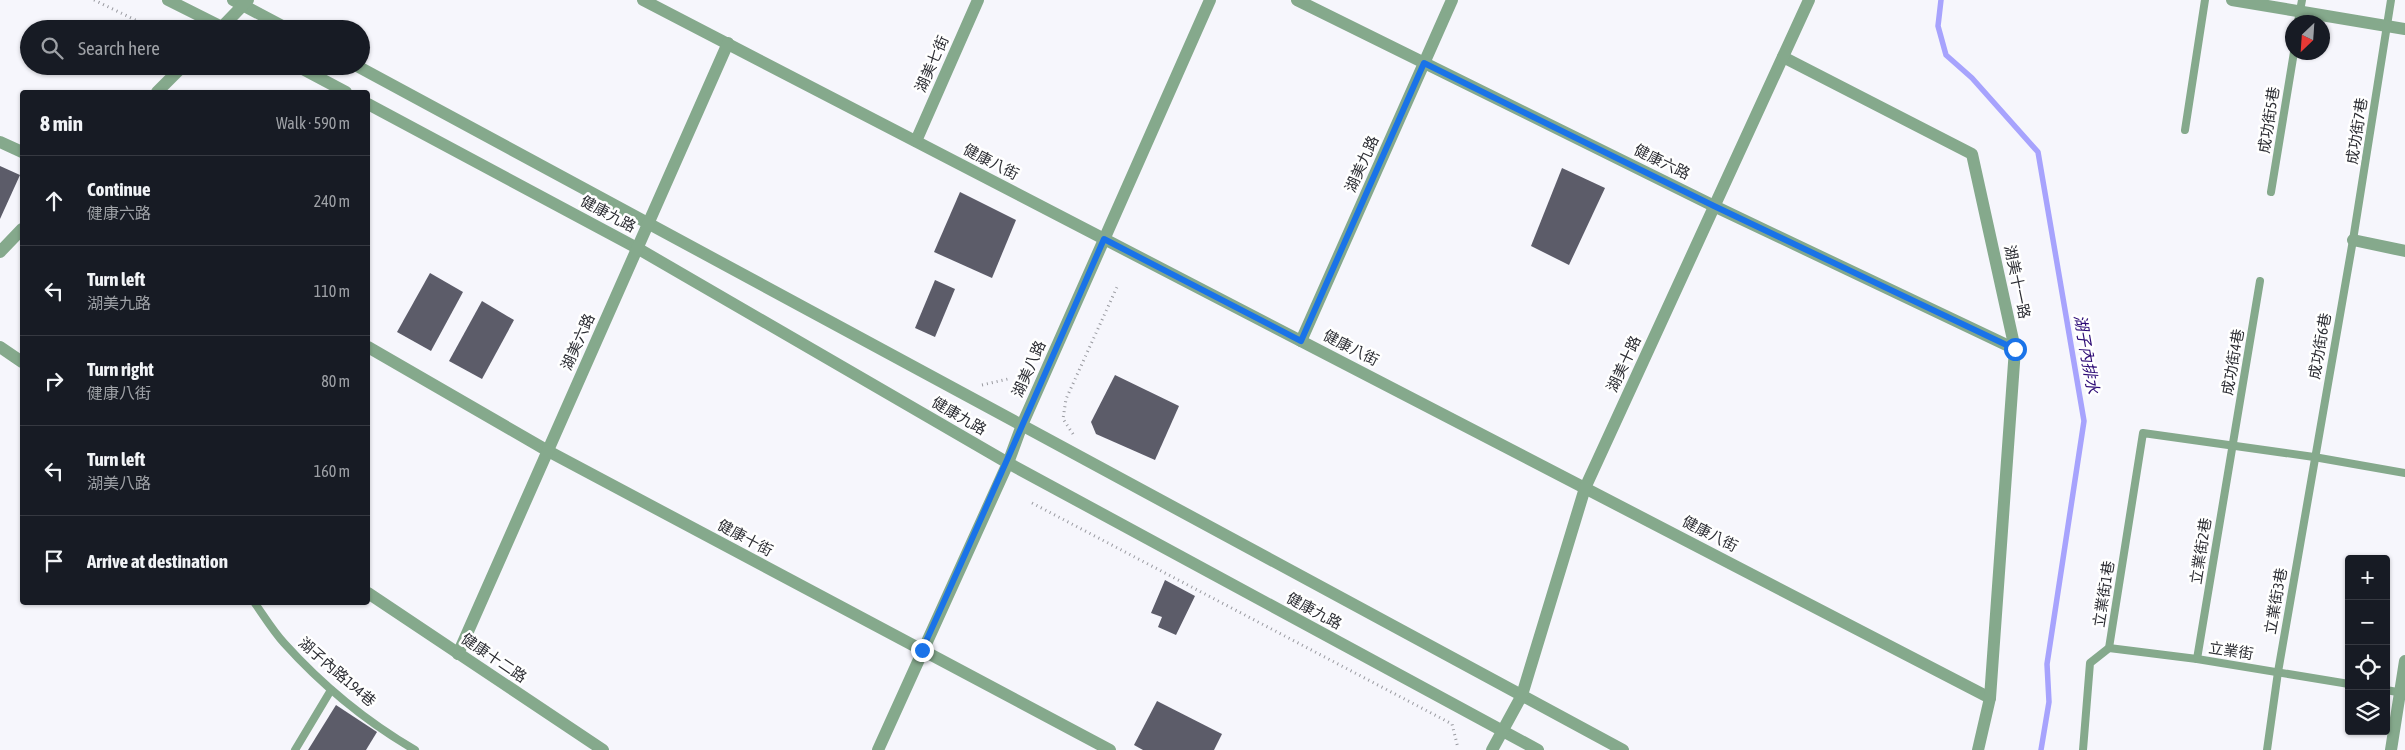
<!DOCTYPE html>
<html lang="en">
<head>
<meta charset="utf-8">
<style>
  :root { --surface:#171b24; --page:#242831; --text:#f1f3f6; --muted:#9ea1a6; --line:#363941 }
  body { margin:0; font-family:"Asap Condensed","Noto Sans TC",sans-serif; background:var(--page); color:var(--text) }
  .controls { position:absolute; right:15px; bottom:15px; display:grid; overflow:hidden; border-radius:5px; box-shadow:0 1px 4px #0004 }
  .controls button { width:45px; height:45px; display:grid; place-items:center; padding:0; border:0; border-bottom:1px solid var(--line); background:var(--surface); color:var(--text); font:25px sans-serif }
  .compass { position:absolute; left:2285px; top:15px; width:45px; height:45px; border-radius:50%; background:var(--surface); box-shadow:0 1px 4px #0004; rotate:205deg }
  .stop { position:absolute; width:15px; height:15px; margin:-11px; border:4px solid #1a73e8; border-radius:50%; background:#fff }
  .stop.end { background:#1a73e8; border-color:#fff; box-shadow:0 1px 5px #0008 }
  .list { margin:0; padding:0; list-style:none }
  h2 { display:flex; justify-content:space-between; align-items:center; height:65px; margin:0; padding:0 20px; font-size:21px }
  h2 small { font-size:16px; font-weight:400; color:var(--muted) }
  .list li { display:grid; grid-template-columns:32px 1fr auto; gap:15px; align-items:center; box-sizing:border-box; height:90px; padding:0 20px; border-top:1px solid var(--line) }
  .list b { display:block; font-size:19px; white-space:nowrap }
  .list p { margin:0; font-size:16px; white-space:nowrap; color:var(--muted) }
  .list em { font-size:16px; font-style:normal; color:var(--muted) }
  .icon { flex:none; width:28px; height:28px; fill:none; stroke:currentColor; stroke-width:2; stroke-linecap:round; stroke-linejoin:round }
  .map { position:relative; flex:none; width:2405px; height:750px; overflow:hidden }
  .search { position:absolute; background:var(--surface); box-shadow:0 1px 4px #0004; left:20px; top:20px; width:350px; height:55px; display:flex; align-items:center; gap:12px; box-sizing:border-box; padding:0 18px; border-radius:28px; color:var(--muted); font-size:19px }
  .panel { position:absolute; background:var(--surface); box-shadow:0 1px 4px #0004; left:20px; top:90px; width:350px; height:515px; border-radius:5px }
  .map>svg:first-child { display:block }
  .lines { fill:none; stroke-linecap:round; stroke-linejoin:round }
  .stream { stroke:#a7a3fd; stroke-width:5.5 }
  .building { fill:#5c5c69 }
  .path { stroke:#999aa0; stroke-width:3; stroke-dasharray:1 4; stroke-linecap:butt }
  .service { stroke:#85a98c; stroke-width:8 }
  .minor { stroke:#85a98c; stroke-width:12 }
  .tertiary { stroke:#85a98c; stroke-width:12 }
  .route { stroke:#1a73e8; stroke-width:6 }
  .labels { text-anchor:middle; stroke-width:5; stroke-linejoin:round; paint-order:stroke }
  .street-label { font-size:15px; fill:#2c2d33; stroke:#fff }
  .water-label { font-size:16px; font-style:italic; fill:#2c0a75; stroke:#fff }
</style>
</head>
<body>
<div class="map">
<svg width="2405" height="750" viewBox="0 0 2405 750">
  <rect width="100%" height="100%" fill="#f6f6fc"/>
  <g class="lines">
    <!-- stream -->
    <polyline class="stream" points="1941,0 1938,26 1946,55 1972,78 2038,152 2084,421 2047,664 2049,702 2041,750"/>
  </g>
  <!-- building -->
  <g class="building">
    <polygon points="0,166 20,175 0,219"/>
    <polygon points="1562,168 1605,188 1569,265 1531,246"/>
    <polygon points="960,192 1016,220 992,278 934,252"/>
    <polygon points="430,273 463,292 431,351 397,332"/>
    <polygon points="935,280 955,289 935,337 915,328"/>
    <polygon points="482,301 514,320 482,379 449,361"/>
    <polygon points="1115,375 1179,406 1155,460 1096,434 1091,422"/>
    <polygon points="1165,580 1195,596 1176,635 1158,627 1162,617 1151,613"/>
    <polygon points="1157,701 1222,734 1214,750 1143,750 1134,745"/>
    <polygon points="336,705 377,732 366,750 308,750"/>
  </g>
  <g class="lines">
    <!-- path -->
    <g class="path">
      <polyline points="94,0 150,27"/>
      <polyline points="982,385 1008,379"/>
      <polyline points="1073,434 1063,419 1066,399 1117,287"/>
      <polyline points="1032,503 1452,724 1458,748"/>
    </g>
    <!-- service -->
    <g class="service">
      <polyline points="2298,22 2302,0"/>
      <polyline points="2185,130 2205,0"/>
      <polyline points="2271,192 2294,52"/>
      <path d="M254 602C264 616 273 631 284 643 321 684 367 722 415 750"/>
      <polyline points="2109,648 2197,659 2349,684"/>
      <polyline points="2197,659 2260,281"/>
      <polyline points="2386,690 2403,693"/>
      <polyline points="295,750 331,690"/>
      <polyline points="2083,750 2090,663 2109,648 2143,433 2314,457 2405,473"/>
      <polyline points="2267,750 2278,672 2353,240 2391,0"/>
    </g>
    <!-- minor -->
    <g class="minor">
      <polyline points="168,0 226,29"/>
      <polyline points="233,0 288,29"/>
      <polyline points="643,0 1990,698"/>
      <polyline points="1297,0 1714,206 2015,349"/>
      <polyline points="2232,0 2405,29"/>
      <polyline points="1783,57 1972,154 2015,349 1990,698 1978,750"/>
      <polyline points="297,66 346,92"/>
      <polyline points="357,66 1623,750"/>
      <polyline points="368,104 637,248 1008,463 1538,750"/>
      <polyline points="916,141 978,0"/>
      <polyline points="0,142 22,152"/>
      <polyline points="2353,240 2405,251"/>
      <polyline points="1301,341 1452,0"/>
      <polyline points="0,347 22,362"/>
      <polyline points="368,347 548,451 1110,750"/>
      <polyline points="368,593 603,750"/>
      <polyline points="458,654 728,43"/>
      <polyline points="878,750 1008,463 1022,425 1210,0"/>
      <polyline points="1492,750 1522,695 1585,488 1809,0"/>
      <polyline points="2391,750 2405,661"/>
    </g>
    <!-- tertiary -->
    <g class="tertiary">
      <polyline points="220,29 248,0"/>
      <polyline points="157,92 183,66"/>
      <polyline points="0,252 22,229"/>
    </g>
  </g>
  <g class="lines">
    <!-- route -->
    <path class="route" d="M922 650C984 514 1044 376 1104 239L1301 341 1424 63 1714 206 2015 349"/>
  </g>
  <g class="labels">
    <!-- street labels -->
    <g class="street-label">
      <text transform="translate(932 64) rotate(-66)" y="5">湖美七街</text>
      <text transform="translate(2269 120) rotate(-81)" y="5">成功街5巷</text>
      <text transform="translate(2357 131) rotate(-81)" y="5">成功街7巷</text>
      <text transform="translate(991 162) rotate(27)" y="5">健康八街</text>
      <text transform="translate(1662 162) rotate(26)" y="5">健康六路</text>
      <text transform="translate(1362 164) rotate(-66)" y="5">湖美九路</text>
      <text transform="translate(608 214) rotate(28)" y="5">健康九路</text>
      <text transform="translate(2017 282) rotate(78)" y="5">湖美十一路</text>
      <text transform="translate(578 342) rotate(-66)" y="5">湖美六路</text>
      <text transform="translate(2320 346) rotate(-80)" y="5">成功街6巷</text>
      <text transform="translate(1351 348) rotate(27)" y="5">健康八街</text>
      <text transform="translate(2233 362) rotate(-80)" y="5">成功街4巷</text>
      <text transform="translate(1624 364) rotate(-65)" y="5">湖美十路</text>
      <text transform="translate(1029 369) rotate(-66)" y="5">湖美八路</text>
      <text transform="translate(959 416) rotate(30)" y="5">健康九路</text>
      <text transform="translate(1710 534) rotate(27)" y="5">健康八街</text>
      <text transform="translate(745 538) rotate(28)" y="5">健康十街</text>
      <text transform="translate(2201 551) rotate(-81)" y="5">立業街2巷</text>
      <text transform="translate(2104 594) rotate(-81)" y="5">立業街1巷</text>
      <text transform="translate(2276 601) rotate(-80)" y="5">立業街3巷</text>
      <text transform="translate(1314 611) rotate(28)" y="5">健康九路</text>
      <text transform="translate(2231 651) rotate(9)" y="5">立業街</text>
      <text transform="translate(494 658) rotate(34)" y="5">健康十二路</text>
      <text transform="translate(337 672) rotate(41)" y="5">湖子內路194巷</text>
    </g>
    <!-- water labels -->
    <g class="water-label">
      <text transform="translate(2087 354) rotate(80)" y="6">湖子內排水</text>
    </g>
  </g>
</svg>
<div class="controls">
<button>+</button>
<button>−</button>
<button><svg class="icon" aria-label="locate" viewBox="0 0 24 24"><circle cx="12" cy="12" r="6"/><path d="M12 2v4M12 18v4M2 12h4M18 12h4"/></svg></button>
<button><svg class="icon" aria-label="layers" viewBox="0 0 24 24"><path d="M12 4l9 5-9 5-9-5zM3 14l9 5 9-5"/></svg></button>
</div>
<svg class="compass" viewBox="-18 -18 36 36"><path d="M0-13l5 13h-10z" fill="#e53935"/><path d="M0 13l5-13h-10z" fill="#9ea1a6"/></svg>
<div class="stop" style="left:2015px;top:349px"></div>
<div class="stop end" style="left:922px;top:650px"></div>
<div class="search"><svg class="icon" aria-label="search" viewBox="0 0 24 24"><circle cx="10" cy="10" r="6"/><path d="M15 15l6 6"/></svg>Search here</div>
<section class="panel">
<h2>8 min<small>Walk · 590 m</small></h2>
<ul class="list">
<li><svg class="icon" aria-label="ahead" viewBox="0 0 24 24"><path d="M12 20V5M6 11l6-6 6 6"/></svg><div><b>Continue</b><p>健康六路</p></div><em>240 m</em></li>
<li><svg class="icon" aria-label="left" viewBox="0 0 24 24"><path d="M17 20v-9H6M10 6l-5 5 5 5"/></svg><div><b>Turn left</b><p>湖美九路</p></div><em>110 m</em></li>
<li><svg class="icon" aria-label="right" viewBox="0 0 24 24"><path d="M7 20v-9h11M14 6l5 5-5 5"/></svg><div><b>Turn right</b><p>健康八街</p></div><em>80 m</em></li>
<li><svg class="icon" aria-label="left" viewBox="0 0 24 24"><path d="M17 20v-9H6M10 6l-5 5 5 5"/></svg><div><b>Turn left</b><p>湖美八路</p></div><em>160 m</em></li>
<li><svg class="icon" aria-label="arrive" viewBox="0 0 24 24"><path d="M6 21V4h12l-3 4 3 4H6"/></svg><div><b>Arrive at destination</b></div></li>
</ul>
</section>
</div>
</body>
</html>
